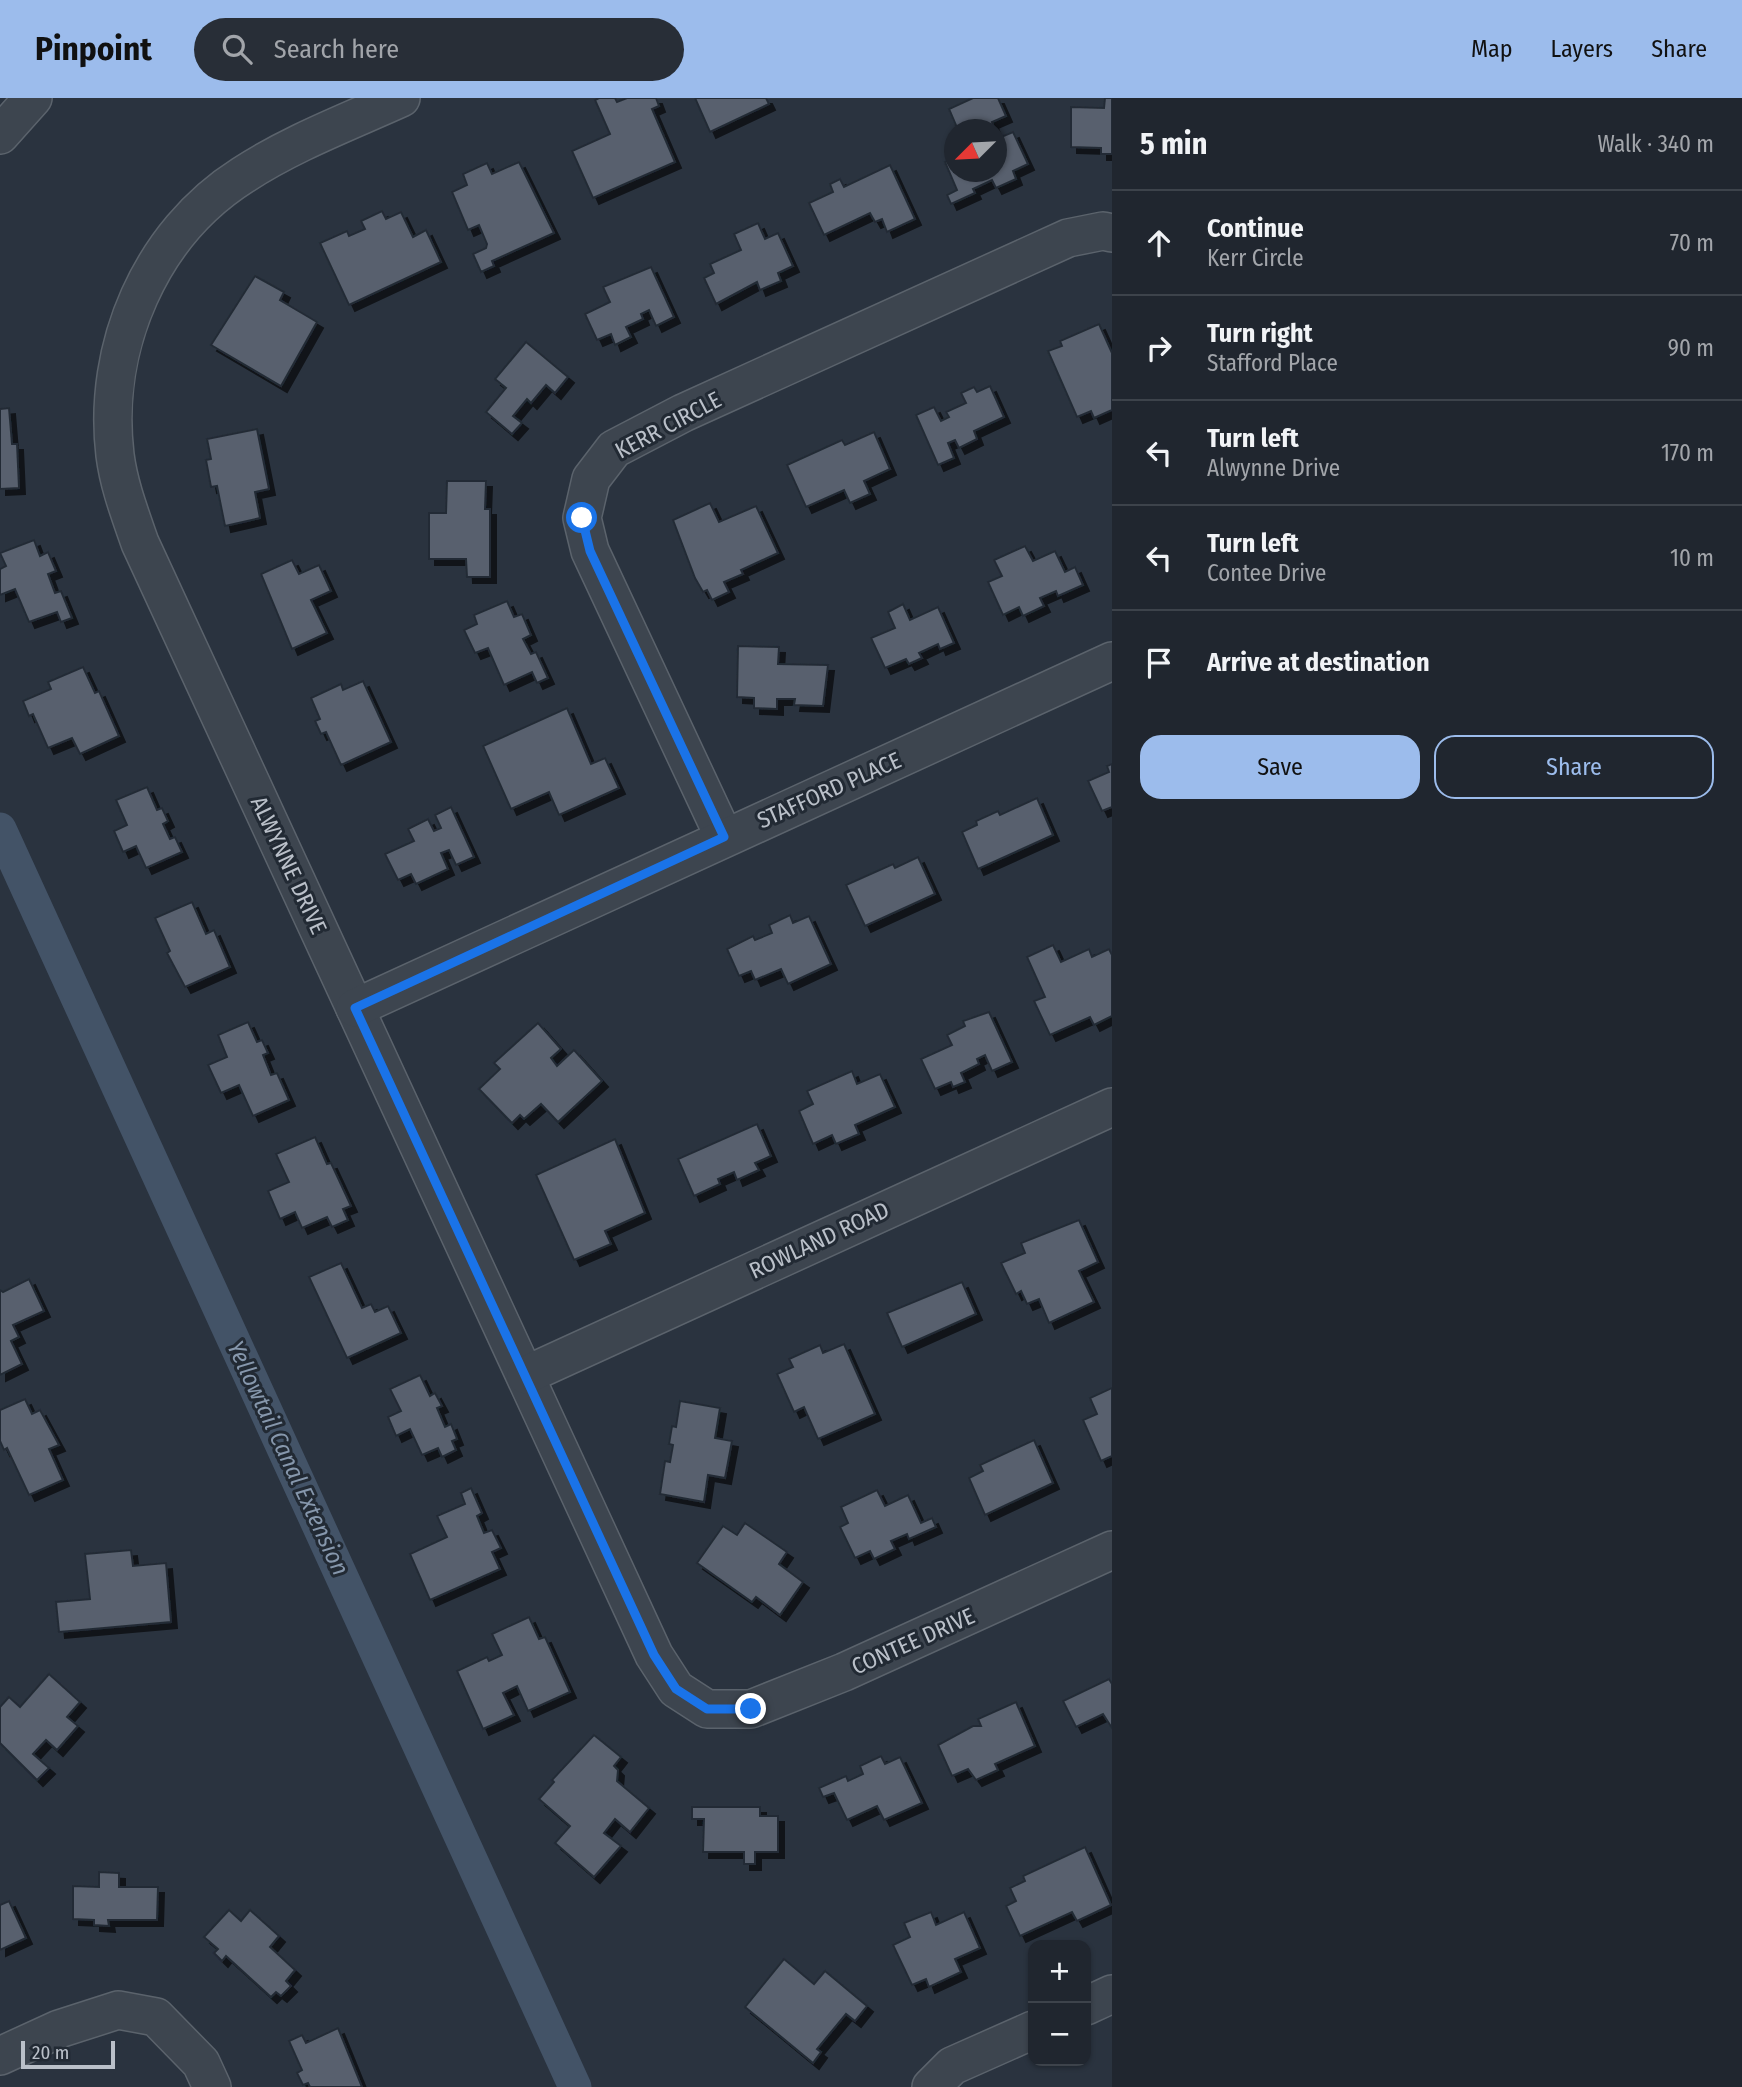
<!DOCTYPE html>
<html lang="en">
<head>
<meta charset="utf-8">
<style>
  :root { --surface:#20262f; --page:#282e37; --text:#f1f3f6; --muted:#a2a5aa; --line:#3d434b; --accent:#9cbcec }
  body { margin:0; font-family:"Fira Sans Condensed",sans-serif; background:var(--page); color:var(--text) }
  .controls { position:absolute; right:21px; bottom:21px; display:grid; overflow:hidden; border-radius:14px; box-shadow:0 2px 5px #0004 }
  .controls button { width:63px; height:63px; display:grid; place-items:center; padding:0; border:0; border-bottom:2px solid var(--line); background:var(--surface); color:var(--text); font:35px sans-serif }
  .compass { position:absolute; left:944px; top:21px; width:63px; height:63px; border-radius:50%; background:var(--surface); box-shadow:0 2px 5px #0004; rotate:246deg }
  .scale { position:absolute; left:21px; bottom:18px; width:94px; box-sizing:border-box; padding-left:7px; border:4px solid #bac0c9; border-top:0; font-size:19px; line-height:24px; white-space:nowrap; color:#bac0c9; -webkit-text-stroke:5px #222a34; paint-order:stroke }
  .stop { position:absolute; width:21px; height:21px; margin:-16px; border:5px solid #1a73e8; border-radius:50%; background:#fff }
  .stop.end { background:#1a73e8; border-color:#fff; box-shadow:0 2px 7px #0008 }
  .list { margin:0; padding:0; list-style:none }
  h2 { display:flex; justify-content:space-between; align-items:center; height:91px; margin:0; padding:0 28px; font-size:30px }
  h2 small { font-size:23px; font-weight:400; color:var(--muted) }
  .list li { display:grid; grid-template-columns:46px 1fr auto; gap:21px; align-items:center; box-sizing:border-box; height:105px; padding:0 28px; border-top:2px solid var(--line) }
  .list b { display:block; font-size:26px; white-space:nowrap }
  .list p { margin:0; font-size:23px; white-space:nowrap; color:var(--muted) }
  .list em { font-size:23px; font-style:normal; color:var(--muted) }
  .actions { display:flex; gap:14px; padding:21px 28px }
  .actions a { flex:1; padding:16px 0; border:2px solid var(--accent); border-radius:21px; text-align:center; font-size:24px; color:var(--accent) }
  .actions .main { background:var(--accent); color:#111 }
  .icon { flex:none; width:38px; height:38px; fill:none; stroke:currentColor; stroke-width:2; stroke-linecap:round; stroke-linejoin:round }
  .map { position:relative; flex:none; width:1112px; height:1989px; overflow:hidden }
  header { display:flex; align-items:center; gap:42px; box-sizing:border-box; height:98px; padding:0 35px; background:var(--accent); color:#111 }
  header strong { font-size:33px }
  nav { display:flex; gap:38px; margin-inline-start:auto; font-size:24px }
  .search { width:490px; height:63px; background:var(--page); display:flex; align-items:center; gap:18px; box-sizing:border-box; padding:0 24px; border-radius:38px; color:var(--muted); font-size:26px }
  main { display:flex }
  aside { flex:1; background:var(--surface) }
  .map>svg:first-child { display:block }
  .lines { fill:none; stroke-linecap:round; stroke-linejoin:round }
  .canal { stroke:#435367; stroke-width:33 }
  .building { fill:#58616e; stroke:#242c36; stroke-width:2; filter:url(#shadow) }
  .street-casing { stroke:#5b636c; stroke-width:40 }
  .street { stroke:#3d454f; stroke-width:37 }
  .route { stroke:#1a73e8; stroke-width:9 }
  .labels { text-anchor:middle; stroke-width:6; stroke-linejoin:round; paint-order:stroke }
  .street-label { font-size:23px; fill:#bac0c9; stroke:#222a34 }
  .water-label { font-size:24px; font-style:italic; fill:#8697ac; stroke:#222a34 }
</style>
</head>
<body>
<header>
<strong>Pinpoint</strong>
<div class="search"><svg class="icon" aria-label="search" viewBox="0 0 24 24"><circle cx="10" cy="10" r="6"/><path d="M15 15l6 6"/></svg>Search here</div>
<nav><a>Map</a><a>Layers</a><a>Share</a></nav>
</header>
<main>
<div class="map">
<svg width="1112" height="1989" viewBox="0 0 1112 1989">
  <defs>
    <filter id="shadow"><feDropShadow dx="6" dy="6" stdDeviation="0" flood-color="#0009"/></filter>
  </defs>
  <rect width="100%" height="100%" fill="#2a333f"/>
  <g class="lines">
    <!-- canal -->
    <polyline class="canal" points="0,731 575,1989"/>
  </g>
  <!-- building -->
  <g class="building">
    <polygon points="599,0 615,0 617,4 627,0 656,0 659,8 652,11 675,64 593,100 572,53 610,36 595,2"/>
    <polygon points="695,0 766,0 769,6 710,34"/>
    <polygon points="973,0 998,0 1006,18 992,24 995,32 958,32 949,11"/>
    <polygon points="1105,0 1112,0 1112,56 1101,56 1101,50 1071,49 1071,9 1104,10"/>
    <polygon points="996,34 999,40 1013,34 1028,66 1013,73 1016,81 996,90 992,82 973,91 975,95 951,106 947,97 957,92 945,64 954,60 954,74 996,74"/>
    <polygon points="519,64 554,135 492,163 494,168 481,174 473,156 486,150 487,146 479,127 468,132 452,94 467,87 463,76 487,65 492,76"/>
    <polygon points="890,67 915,121 887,134 882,121 875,124 870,115 824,137 809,105 833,94 830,86 840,81 844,89"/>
    <polygon points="382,113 386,121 401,114 413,139 426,132 441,164 349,207 320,145 347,133 349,138 365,131 361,123"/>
    <polygon points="758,125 765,141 778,135 793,168 778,175 781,183 760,192 757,184 716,206 704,180 714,175 710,166 741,152 734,136"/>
    <polygon points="651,169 674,219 656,228 649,212 641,216 643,221 626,229 631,239 615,247 611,236 597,242 585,216 610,204 603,189"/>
    <polygon points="255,178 284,194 280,202 317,224 281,288 211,247"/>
    <polygon points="1099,226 1112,255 1112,312 1094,320 1091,313 1077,319 1048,253 1062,248 1060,243"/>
    <polygon points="526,244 568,279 555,295 546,287 531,305 527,301 513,318 522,325 512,336 486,314 506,290 495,281"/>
    <polygon points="990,288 1004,319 974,333 977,341 959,350 955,342 948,345 954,360 938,367 916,317 934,309 941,323 949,319 946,314 966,305 961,295 974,289 977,294"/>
    <polygon points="9,310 12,346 17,346 19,390 0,391 0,311"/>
    <polygon points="257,331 269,391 255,394 260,420 225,428 217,388 211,389 206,362 211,361 207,341"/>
    <polygon points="874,334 890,371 864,383 870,396 850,405 844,392 806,409 787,367 842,342 845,347"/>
    <polygon points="447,383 486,383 485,411 490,411 490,479 467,479 466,461 429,461 429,415 446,415"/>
    <polygon points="710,405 719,424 756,408 778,455 741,472 743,476 724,484 729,494 712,502 707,492 703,494 695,480 673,422"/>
    <polygon points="34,442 40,458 48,454 56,473 48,476 55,495 61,493 72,520 61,524 57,514 29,524 15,491 0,497 0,471 6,468 0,455"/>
    <polygon points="1025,448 1033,463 1055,453 1065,474 1075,469 1083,487 1058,498 1056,493 1040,500 1044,508 1023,518 1019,509 1003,517 988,484 1002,478 994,462"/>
    <polygon points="292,462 299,476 319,467 331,493 311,502 327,535 292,551 261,476"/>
    <polygon points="507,503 514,519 522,516 531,537 523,541 531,556 536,554 548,580 537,585 532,574 504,587 488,550 475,555 464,532 477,526 474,517"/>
    <polygon points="903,506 910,522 938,509 954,545 940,551 938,546 919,555 922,560 909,566 906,561 885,570 871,540 895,530 888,514"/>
    <polygon points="738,548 779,549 778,566 828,567 823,608 794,607 795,601 777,601 777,611 754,610 754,600 737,599"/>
    <polygon points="83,569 95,595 99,593 119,638 80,656 72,640 48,650 33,616 29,618 23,603 51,591 48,584"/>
    <polygon points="363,583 391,644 341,667 326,634 321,636 315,623 320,621 311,600 341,586 343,592"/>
    <polygon points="567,610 591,666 605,660 619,690 559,717 549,694 511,711 483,648"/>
    <polygon points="1112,666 1112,709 1102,713 1088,683 1109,674 1107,668"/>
    <polygon points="147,689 157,712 162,710 168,723 163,726 170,741 175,739 182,754 146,770 136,748 123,754 114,733 127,727 116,702"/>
    <polygon points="1037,700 1053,737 978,771 962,734 977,727 976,723 998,713 1000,717"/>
    <polygon points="451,709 474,759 456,767 449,752 441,755 448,771 416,786 411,776 398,782 385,756 414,743 408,731 428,721 434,733 441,730 435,717"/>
    <polygon points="918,759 935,796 865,828 846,787 893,766 895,770"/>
    <polygon points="192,804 206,836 214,832 230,869 185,889 167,855 170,853 155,820"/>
    <polygon points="790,817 793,825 809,818 831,866 788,886 781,871 755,882 751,873 739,878 727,851 753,838 755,842 772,835 769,827"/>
    <polygon points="1053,847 1061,864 1089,851 1092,859 1109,851 1112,857 1112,918 1094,927 1090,919 1050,937 1034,903 1045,899 1027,859"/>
    <polygon points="989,914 1012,964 992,973 985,957 977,961 979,966 961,975 965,984 953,989 951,984 935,991 921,961 952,947 947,937 965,928 963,923"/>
    <polygon points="248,924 257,944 262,942 268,955 263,957 271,977 277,975 289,1002 253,1018 239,987 221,995 208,967 227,959 218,937"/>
    <polygon points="538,925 561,951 551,960 557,968 574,952 602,983 558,1024 541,1006 524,1021 520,1017 512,1025 479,991 500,971 494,965"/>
    <polygon points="852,973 857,986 880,976 895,1009 855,1027 859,1036 836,1046 832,1037 813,1046 799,1013 813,1006 807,993"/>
    <polygon points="757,1026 771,1058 755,1065 759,1072 737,1082 734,1074 718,1081 720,1086 694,1098 678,1061"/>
    <polygon points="315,1039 327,1066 331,1065 351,1108 343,1111 348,1122 332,1129 327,1119 302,1130 295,1114 280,1121 268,1093 289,1084 276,1056"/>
    <polygon points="615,1041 645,1115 605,1133 611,1146 574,1162 536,1077"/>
    <polygon points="1079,1122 1098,1164 1079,1173 1094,1204 1049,1225 1039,1201 1027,1206 1021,1193 1016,1196 1001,1165 1025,1155 1021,1145"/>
    <polygon points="341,1165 362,1210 371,1206 375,1214 388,1208 401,1235 347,1260 309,1179"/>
    <polygon points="29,1181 44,1213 13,1227 19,1239 11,1243 22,1266 0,1277 0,1192 3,1194"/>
    <polygon points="962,1184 976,1216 902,1249 887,1215"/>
    <polygon points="844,1246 875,1316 818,1341 804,1309 794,1314 777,1276 793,1269 789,1261 820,1247 823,1255"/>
    <polygon points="420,1277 430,1298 435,1295 442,1308 437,1310 445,1329 451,1326 457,1341 452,1343 456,1352 442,1359 438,1350 422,1357 410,1331 396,1338 388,1319 401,1313 390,1291"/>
    <polygon points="1112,1290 1112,1358 1101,1363 1083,1322 1097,1316 1090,1300"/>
    <polygon points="25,1301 32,1316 40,1312 59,1347 49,1351 63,1382 29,1397 7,1350 4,1352 0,1343 0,1312"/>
    <polygon points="680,1303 720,1310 715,1340 732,1343 725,1380 708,1377 704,1404 660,1396 665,1363 670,1364 673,1347 669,1346 672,1328 676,1329"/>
    <polygon points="1034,1342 1053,1385 985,1417 969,1380 983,1373 980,1367"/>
    <polygon points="471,1390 482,1415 477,1418 484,1435 492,1432 501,1450 492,1454 500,1471 430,1502 410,1456 447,1439 437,1418 465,1406 461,1395"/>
    <polygon points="877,1392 885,1408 908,1397 921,1425 932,1420 936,1429 909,1441 907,1436 891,1443 895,1451 874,1461 870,1453 855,1460 840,1429 848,1425 841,1409"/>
    <polygon points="745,1425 787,1454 779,1466 803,1484 780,1517 756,1499 752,1504 697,1465 723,1428 737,1437"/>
    <polygon points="131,1452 133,1468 166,1465 171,1524 59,1534 56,1504 90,1501 85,1456"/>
    <polygon points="529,1519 539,1541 545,1539 570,1594 528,1613 517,1588 503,1595 514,1617 483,1631 457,1573 487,1559 489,1563 502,1557 492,1536"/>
    <polygon points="49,1576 80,1604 67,1619 78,1628 57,1652 46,1642 33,1656 49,1670 37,1682 0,1645 0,1609 9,1599 20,1609"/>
    <polygon points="1109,1581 1112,1586 1112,1630 1103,1616 1076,1629 1063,1603"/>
    <polygon points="1016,1604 1035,1648 995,1666 998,1672 976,1682 968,1671 952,1678 938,1647 973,1628 981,1628 978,1621"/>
    <polygon points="594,1637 621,1659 614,1668 618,1672 617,1683 649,1710 630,1734 615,1721 604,1735 621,1748 594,1779 555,1745 570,1728 539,1701 554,1684 552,1682"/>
    <polygon points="881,1658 885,1666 900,1659 922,1705 884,1722 877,1708 847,1722 834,1695 823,1699 819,1690 846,1678 848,1683 863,1676 860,1668"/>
    <polygon points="692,1709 760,1709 760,1718 778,1718 778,1754 755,1754 755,1766 744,1766 744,1754 703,1754 704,1721 692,1721"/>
    <polygon points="1085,1749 1111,1807 1077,1823 1072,1814 1020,1838 1006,1808 1016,1803 1010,1790 1025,1783 1023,1778"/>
    <polygon points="99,1774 119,1775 119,1789 158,1789 157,1822 108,1822 109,1828 94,1827 94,1822 73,1821 73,1788 99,1789"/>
    <polygon points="9,1803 26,1840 0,1852 0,1807"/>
    <polygon points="229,1812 241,1823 250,1812 279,1838 270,1849 295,1872 286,1883 291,1888 281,1898 276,1894 271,1899 226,1858 222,1863 214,1855 218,1851 204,1839"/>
    <polygon points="931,1814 936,1827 964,1814 980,1850 955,1861 961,1874 929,1889 926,1881 912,1887 893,1847 910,1839 904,1825"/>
    <polygon points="784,1861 814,1886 825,1873 867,1908 855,1923 846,1916 817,1951 821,1954 813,1965 745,1909"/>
    <polygon points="338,1930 362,1989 310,1989 308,1985 303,1987 297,1975 302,1972 289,1943 302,1937 306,1945"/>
  </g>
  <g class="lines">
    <!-- street casing -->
    <g class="street-casing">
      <g id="street">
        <path d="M401 0C348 24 292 45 243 77 150 136 102 249 115 357 119 388 130 416 140 445L654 1557 676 1591 707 1611H751L844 1574 1112 1452"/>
        <polyline points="0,37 33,0"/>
        <polyline points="724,739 590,453 582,420 591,381 614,351 683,315 1068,140 1103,133 1112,135"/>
        <polyline points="355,910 1112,563"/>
        <polyline points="526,1277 1112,1009"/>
        <polyline points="1086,1908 1112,1896"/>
        <polyline points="0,1958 59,1931 118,1912 156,1919 201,1965 212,1989"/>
        <polyline points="931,1989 952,1968 1033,1932"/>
      </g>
    </g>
    <!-- street -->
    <use href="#street" class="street"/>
  </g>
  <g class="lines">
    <!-- route -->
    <polyline class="route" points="582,420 590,453 724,739 355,910 654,1557 676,1591 707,1611 751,1611"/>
  </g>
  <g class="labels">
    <!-- street labels -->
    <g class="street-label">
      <text transform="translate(668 327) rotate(-28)" y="8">KERR CIRCLE</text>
      <text transform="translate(829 692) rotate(-24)" y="8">STAFFORD PLACE</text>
      <text transform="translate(289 767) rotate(65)" y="8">ALWYNNE DRIVE</text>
      <text transform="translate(819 1142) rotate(-25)" y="8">ROWLAND ROAD</text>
      <text transform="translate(913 1543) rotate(-24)" y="8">CONTEE DRIVE</text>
    </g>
    <!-- water labels -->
    <g class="water-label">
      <text transform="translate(288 1360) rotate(65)" y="8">Yellowtail Canal Extension</text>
    </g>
  </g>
</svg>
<div class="controls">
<button>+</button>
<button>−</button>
</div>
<svg class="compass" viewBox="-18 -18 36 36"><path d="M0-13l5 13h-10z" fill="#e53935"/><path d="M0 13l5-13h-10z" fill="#a2a5aa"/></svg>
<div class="scale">20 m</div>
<div class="stop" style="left:582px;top:420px"></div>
<div class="stop end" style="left:751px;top:1611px"></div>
</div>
<aside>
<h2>5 min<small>Walk · 340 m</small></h2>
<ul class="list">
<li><svg class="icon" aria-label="ahead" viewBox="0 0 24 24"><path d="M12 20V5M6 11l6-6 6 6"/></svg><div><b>Continue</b><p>Kerr Circle</p></div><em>70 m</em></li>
<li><svg class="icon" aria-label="right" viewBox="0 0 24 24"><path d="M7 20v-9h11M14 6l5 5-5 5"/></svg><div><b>Turn right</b><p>Stafford Place</p></div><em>90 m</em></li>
<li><svg class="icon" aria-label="left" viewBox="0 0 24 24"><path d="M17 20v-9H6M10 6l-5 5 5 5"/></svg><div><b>Turn left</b><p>Alwynne Drive</p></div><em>170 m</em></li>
<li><svg class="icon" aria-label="left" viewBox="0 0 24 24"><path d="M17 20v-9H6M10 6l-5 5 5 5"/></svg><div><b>Turn left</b><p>Contee Drive</p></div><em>10 m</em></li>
<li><svg class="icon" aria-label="arrive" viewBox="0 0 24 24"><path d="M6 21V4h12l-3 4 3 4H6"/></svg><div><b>Arrive at destination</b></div></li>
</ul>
<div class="actions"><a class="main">Save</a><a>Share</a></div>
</aside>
</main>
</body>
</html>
